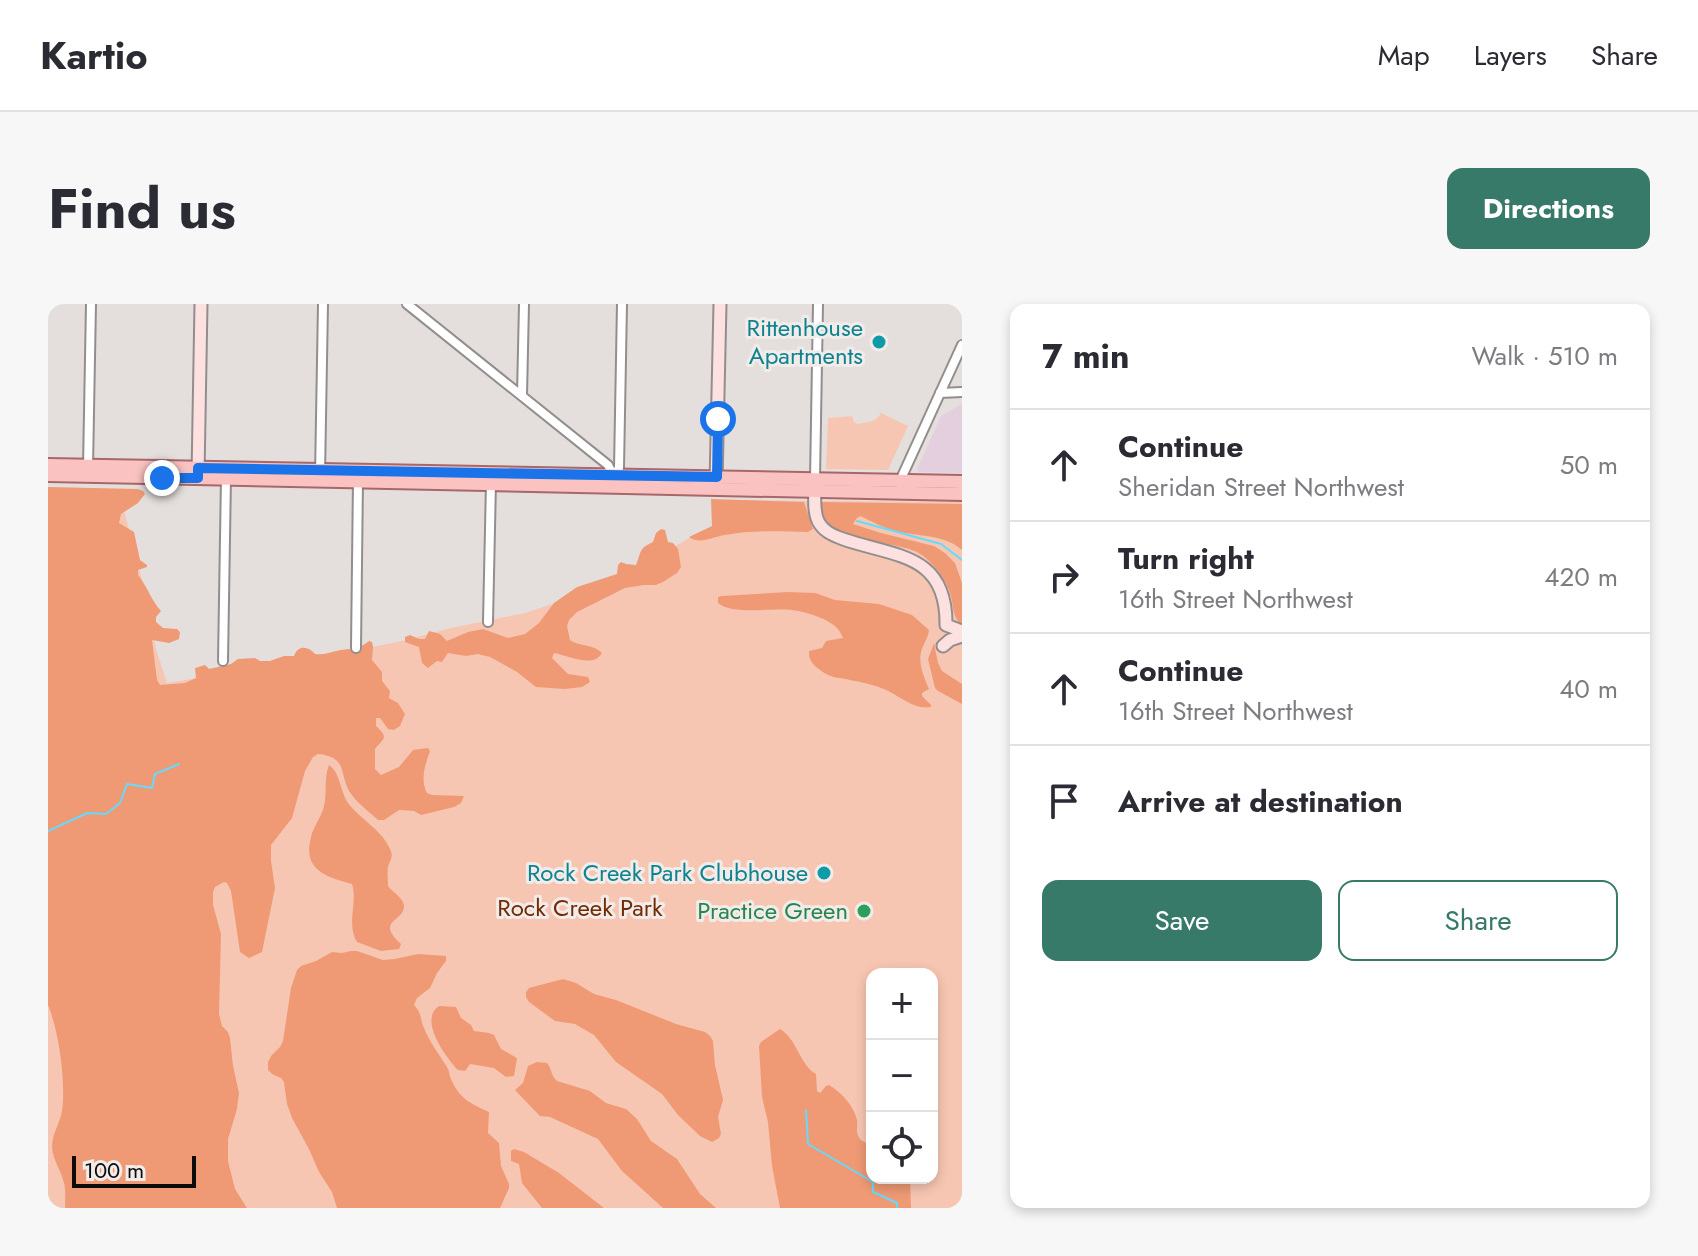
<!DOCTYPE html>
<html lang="en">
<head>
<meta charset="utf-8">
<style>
  :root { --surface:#fff; --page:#f7f7f7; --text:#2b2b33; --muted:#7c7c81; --line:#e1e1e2; --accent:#387a6a }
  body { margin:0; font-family:Jost,sans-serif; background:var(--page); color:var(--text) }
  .controls { position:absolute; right:24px; bottom:24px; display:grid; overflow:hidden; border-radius:16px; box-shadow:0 4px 12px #0003 }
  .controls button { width:72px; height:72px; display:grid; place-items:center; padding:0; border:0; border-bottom:2px solid var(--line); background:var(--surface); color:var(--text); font:40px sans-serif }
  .scale { position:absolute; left:24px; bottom:20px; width:124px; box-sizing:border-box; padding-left:8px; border:4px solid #0d0c0b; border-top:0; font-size:22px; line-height:28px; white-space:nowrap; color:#0d0c0b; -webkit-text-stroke:6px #f1ecea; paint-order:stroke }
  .stop { position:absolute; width:24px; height:24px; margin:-18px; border:6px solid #1a73e8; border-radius:50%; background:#fff }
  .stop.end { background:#1a73e8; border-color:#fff; box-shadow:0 2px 8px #0008 }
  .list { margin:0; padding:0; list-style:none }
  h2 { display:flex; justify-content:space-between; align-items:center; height:104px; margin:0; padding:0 32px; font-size:34px }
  h2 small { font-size:26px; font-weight:400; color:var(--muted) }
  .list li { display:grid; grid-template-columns:52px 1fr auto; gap:24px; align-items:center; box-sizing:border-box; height:112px; padding:0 32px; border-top:2px solid var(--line) }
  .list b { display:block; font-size:30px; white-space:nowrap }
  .list p { margin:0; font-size:26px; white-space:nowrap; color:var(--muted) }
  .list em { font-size:26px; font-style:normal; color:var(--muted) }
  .actions { display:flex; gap:16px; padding:24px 32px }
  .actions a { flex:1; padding:18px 0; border:2px solid var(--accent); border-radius:16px; text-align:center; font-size:28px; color:var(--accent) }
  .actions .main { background:var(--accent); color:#fff }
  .icon { flex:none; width:44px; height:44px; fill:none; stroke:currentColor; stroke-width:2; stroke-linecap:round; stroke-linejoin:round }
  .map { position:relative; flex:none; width:914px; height:904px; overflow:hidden; border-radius:16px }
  header { display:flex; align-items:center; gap:48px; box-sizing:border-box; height:112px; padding:0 40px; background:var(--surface); border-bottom:2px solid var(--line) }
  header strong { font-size:38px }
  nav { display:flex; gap:44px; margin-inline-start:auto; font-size:28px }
  .intro { display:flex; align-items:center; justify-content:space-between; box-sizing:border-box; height:192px; padding:0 48px }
  h1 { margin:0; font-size:56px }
  .button { padding:20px 36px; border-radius:16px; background:var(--accent); color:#fff; font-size:28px; font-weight:700 }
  main { display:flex; gap:48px; padding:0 48px }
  aside { flex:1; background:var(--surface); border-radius:16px; box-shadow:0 4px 12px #0003 }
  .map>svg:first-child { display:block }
  .education { fill:#e4cfde }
  .green { fill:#f7c6b2; fill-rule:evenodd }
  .forest { fill:#ef9a75 }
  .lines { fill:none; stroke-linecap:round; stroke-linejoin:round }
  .stream { stroke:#65dbfb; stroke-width:2 }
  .street-casing { stroke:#938e8d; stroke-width:12 }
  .secondary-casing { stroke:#938e8d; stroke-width:15 }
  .primary-casing { stroke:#a66868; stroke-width:16 }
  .street { stroke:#fff; stroke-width:8 }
  .secondary { stroke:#fde1e1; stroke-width:11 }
  .primary { stroke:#fbc2c2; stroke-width:12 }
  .route { stroke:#1a73e8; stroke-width:10 }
  .culture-dot { fill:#0f9aa8; stroke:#f1ecea; stroke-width:3 }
  .leisure-dot { fill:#2e9e5b; stroke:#f1ecea; stroke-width:3 }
  .labels { text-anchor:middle; stroke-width:6; stroke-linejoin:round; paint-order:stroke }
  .culture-label { font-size:24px; fill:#0d838f; stroke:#f1ecea; text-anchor:end }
  .park-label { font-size:24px; fill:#742a00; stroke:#f1ecea }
  .leisure-label { font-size:24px; fill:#27864d; stroke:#f1ecea; text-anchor:end }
</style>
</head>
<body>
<header>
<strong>Kartio</strong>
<nav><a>Map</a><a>Layers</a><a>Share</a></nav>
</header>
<div class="intro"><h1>Find us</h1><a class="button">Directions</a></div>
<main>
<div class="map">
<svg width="914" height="904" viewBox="0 0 914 904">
  <rect width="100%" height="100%" fill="#e4dfdd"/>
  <!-- education -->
  <polygon class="education" points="914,100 914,169 870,168 869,165 893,112"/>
  <!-- green -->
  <g class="green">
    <path d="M833 109 860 122 840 166 778 165 780 114 804 112 806 118 810 120C820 118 828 118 833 109Z"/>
    <path d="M0 183 70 185 90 258 108 345 119 379 275 353 354 337 403 324 477 309 520 295 541 283 614 250 641 234 680 217 683 196 914 198V904H0ZM824 670H884V874H824Z"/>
  </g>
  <!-- forest -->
  <g class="forest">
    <path d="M0 183 90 185 95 187 97 190 90 199 73 210 71 219 86 228 92 256 99 261V263L90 266V271C99 282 103 296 113 307L108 313V318L115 324 129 325 132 328 131 335 121 339 104 336 109 376 112 381 137 379 148 374 147 364 157 361 161 365 183 360 190 355 207 354 212 357H222L236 352H246C250 341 260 342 267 350 275 351 280 349 288 347 302 344 308 347 321 337L324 338 325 343 324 356 334 368V377L342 387 341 394 350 399 357 410 352 422 346 426 340 425 332 414H328V422C341 434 336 434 327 445V465L333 471 351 463 365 446 380 444 382 447C377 461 372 476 379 489L384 491 416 492 413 499 406 503 373 511 366 507 351 506 336 516H330C320 507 308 498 301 487 291 467 299 453 270 450L265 453 257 467 244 514 223 541V557L227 584 214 648 201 654 192 648 183 587 179 579 176 578 167 583 165 588V601L173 630 171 710 174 722 180 728 182 734 185 762 191 789 189 805 180 835V857L187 885 199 904H17C17 896 18 887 16 879 13 866 5 857 4 843 4 830 12 819 14 807 18 779 11 727 0 701Z"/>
    <path d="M663 195 756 198 765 225 760 228C733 227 703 226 677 231 664 233 652 241 641 233L664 222Z"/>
    <path d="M771 198 914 200V246C896 230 871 233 848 227 836 224 824 218 813 212L809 214 805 220 833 229 886 242 897 249 907 259 914 279V321C904 313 906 304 903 292 899 276 884 256 869 248 848 238 785 235 774 216 771 211 772 204 771 198Z"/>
    <path d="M613 225 617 226 620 238 625 239 630 245 633 263 629 269 615 278 608 281H596L577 284 529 308 521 316 519 322 522 336C532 343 546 340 554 349 545 365 519 351 506 349L504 354 520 370 540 373 542 378 534 383 517 385 488 383 469 368 442 353 430 350 418 352 400 349 394 358 389 357 380 364 374 359 371 343 357 338V333L362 331 371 335H377L381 327 392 330 399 337 420 328 435 325 460 334 477 330 491 319 506 299 529 283 569 270 570 261 573 258 578 260 588 261C594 247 590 245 605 238L608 229Z"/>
    <path d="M740 288 767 289 787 296 831 300 864 311 881 326C880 334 877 337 874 345 869 358 876 373 881 385L874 389V392L883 401V403C865 406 854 393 838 386 827 381 814 378 802 376 794 374 785 374 778 370 768 364 760 358 761 347L774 344 778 337 795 334C791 323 784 319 773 314 764 310 753 307 743 306 724 304 684 311 670 299V293L674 292Z"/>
    <polygon points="886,339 890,359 894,367 914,380 914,400 890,387 887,384 880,355"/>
    <path d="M281 461C292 468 292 487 300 499 312 515 334 526 342 545 346 553 342 556 340 563 339 569 340 576 340 582 344 588 356 594 356 602 356 618 327 616 353 640L351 645 333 647 309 638C298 618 310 599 304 580 275 572 253 565 264 529 267 521 272 514 275 506 280 491 275 476 281 461Z"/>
    <path d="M303 647H309L335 656 347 655 370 650 398 652V657L389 669 382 684 369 694 366 701C374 709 372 715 376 724 382 739 391 750 399 763 403 771 400 768 403 775 412 796 424 800 441 808L440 829 451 839 453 862 461 880V884L452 904H289L284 888 271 868 261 845 244 814 239 800 236 778 233 774 224 770 220 766V758L223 752 232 743 235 737 243 684 249 666 253 662 268 657 284 648 294 649Z"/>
    <polygon points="515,675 528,679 546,690 568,696 628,720 657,728 662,732 665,737 667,761 675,796 670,813 673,830 671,834 664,838 652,832 630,811 614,790 568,758 546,731 527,720 507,717 481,698 478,693 478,688 481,684"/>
    <path d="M391 702 408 703 413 714 423 721 426 727 441 729 446 731 453 745 469 754 466 772 458 773 446 764 422 760 417 767 410 766C398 753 370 716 391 702Z"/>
    <path d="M732 725C750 736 751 760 768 770L769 787 772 789 778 782 781 781C793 788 806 802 809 816 810 823 807 829 812 835 816 839 819 839 824 840V874H862L863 904H732L724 862 720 818 714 793 711 742 713 738Z"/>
    <path d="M489 758 499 759C504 765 503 772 509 777L542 787 558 799 578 805 589 815 603 837 629 855 652 890 668 904H615L574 867 550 835 502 813 492 812 489 809 467 786 475 779 480 762Z"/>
    <polygon points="466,845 476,848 511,869 556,904 494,904 474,879 471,860 463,857 463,847"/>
  </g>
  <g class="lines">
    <!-- stream -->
    <g class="stream">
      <polyline points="809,217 893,240 914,256"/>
      <polyline points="0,527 39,509 58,510 72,499 79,480 104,484 107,470 131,460"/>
      <polyline points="758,806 760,840 825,878 825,888 849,899 849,904"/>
    </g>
    <!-- street casing -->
    <g class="street-casing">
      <g id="street">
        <polyline points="359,0 555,157 560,161 565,171"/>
        <polyline points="892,89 914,88"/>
        <polyline points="474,91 476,0"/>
        <polyline points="40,163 43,0"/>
        <polyline points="272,171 275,0"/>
        <polyline points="565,173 571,164 574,0"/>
        <polyline points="767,175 770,0"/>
        <polyline points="851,179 914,41"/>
        <polyline points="440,318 443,178"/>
        <polyline points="308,344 310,176"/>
        <polyline points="175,357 178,173"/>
      </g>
    </g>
    <!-- secondary casing -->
    <g class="secondary-casing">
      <g id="secondary">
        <polyline points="150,171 153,0"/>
        <polyline points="668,179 672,0"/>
        <path d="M767 179C767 191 765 206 770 217 775 227 784 231 795 235 847 253 899 249 898 321L914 327"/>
        <polyline points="895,342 902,336 914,332"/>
      </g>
    </g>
    <!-- primary casing -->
    <g class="primary-casing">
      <g id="primary">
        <polyline points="0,161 914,178"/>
        <polyline points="0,171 914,190"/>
      </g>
    </g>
    <!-- street -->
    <use href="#street" class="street"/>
    <!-- secondary -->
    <use href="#secondary" class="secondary"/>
    <!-- primary -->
    <use href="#primary" class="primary"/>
  </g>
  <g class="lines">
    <!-- route -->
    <polyline class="route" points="114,174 150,174 150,164 669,173 670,115"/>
  </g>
  <!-- markers -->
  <g class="culture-dot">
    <circle cx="831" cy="38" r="8"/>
    <circle cx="776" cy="569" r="8"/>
  </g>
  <circle class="leisure-dot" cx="816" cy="607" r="8"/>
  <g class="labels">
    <!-- culture labels -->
    <g class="culture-label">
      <text x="815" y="32">Rittenhouse<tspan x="815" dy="28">Apartments</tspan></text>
      <text x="760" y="577">Rock Creek Park Clubhouse</text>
    </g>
    <!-- park labels -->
    <g class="park-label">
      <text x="532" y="612">Rock Creek Park</text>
    </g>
    <!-- leisure labels -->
    <g class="leisure-label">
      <text x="800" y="615">Practice Green</text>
    </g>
  </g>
</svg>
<div class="controls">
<button>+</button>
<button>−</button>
<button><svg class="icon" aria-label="locate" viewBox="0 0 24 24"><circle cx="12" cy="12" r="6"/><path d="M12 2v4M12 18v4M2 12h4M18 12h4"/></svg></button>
</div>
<div class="scale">100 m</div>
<div class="stop" style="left:670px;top:115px"></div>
<div class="stop end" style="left:114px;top:174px"></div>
</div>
<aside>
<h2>7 min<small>Walk · 510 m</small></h2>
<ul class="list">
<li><svg class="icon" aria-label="ahead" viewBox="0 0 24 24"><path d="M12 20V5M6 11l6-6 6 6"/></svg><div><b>Continue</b><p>Sheridan Street Northwest</p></div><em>50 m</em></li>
<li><svg class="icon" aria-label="right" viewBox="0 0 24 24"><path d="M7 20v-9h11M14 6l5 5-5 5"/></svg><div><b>Turn right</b><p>16th Street Northwest</p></div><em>420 m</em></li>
<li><svg class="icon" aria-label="ahead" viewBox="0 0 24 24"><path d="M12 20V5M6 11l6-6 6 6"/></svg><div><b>Continue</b><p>16th Street Northwest</p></div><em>40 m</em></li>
<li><svg class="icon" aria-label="arrive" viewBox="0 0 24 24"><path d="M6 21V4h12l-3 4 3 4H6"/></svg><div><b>Arrive at destination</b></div></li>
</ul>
<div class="actions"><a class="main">Save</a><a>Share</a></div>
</aside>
</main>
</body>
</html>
